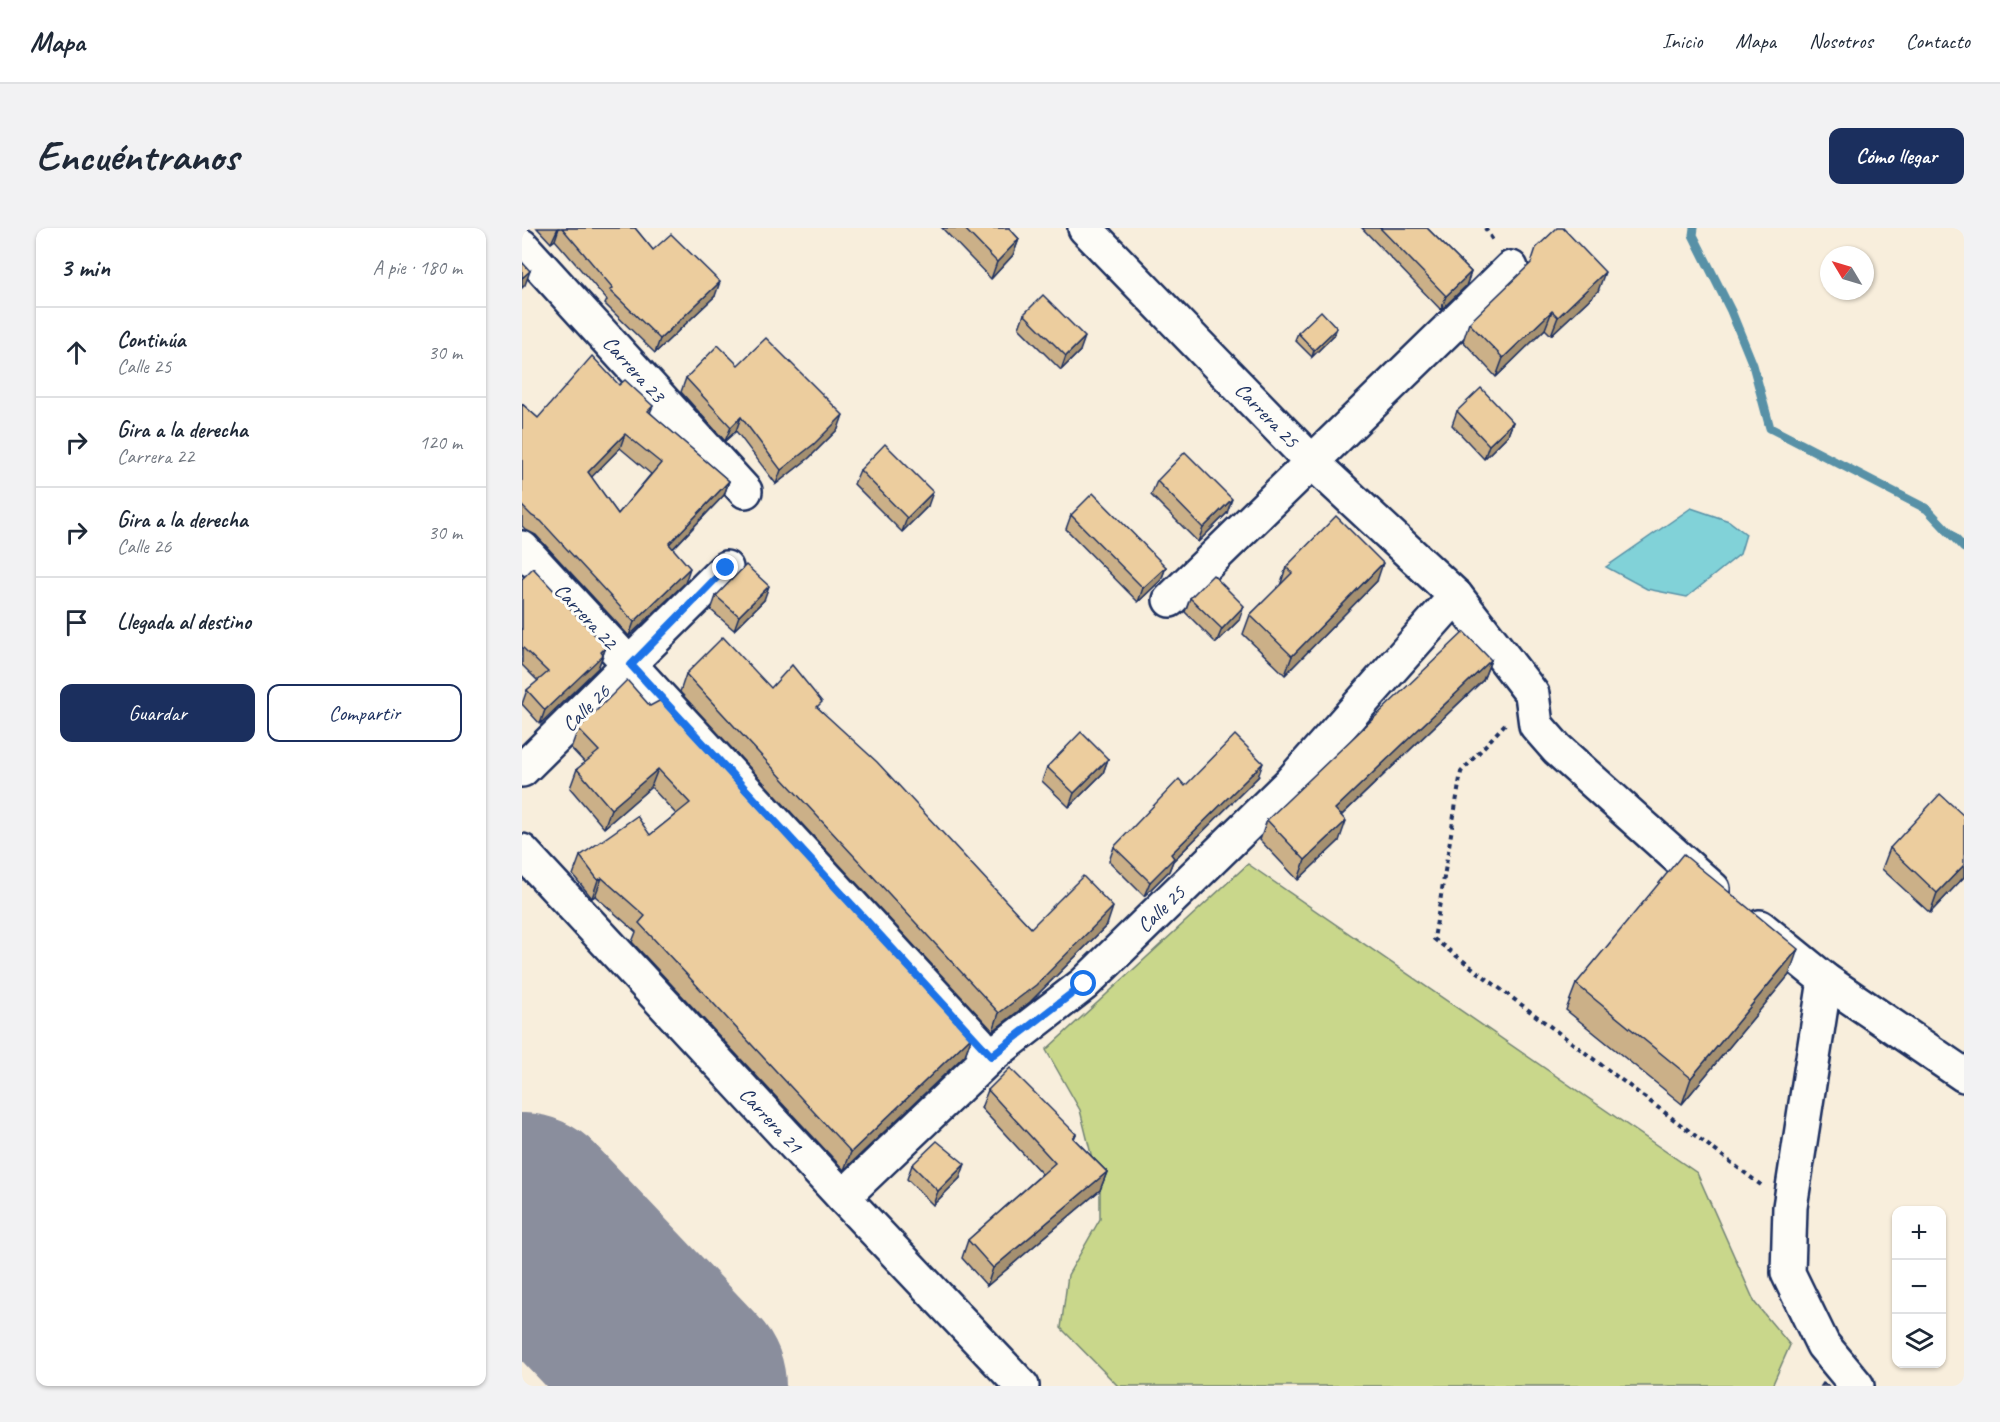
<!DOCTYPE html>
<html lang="es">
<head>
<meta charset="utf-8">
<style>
  :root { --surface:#fff; --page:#f2f2f3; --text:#1f2937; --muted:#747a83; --line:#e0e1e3; --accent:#1b2f5e }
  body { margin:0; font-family:Caveat,sans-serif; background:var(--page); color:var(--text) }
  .controls { position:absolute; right:18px; bottom:18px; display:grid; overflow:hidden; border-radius:12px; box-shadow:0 2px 4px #0004 }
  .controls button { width:54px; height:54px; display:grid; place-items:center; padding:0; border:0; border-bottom:2px solid var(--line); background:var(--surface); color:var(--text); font:30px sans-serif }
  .compass { position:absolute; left:1298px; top:18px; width:54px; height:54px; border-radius:50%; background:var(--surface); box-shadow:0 2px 4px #0004; rotate:308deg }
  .stop { position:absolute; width:18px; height:18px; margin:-14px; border:4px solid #1a73e8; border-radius:50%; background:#fff }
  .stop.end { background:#1a73e8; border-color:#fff; box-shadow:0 2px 6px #0008 }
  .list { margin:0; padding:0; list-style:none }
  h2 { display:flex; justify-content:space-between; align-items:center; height:78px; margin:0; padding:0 24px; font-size:26px }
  h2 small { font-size:20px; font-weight:400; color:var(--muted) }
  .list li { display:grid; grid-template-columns:39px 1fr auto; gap:18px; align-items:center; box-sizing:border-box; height:90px; padding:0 24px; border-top:2px solid var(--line) }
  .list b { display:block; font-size:22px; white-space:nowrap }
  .list p { margin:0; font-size:20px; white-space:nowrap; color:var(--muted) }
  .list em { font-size:20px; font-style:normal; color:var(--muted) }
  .actions { display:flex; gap:12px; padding:18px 24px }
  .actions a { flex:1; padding:14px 0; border:2px solid var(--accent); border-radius:12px; text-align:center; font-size:21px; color:var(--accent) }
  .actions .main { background:var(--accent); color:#fff }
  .icon { flex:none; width:33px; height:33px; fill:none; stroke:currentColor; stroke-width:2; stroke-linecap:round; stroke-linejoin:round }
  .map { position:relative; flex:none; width:1442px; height:1158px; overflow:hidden; border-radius:12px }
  header { display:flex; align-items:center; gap:36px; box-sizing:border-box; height:84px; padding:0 30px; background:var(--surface); border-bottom:2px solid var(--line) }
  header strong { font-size:28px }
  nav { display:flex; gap:33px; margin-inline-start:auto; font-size:21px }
  .intro { display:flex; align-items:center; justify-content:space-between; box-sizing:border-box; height:144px; padding:0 36px }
  h1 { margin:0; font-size:42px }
  .button { padding:15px 27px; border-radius:12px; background:var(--accent); color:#fff; font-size:21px; font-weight:700 }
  main { display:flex; gap:36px; padding:0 36px }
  aside { flex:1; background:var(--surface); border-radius:12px; box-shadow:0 2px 4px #0004 }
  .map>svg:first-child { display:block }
  .green { fill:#c9d78b; stroke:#728374; stroke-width:1.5 }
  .water { fill:#81d2d8; stroke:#5891a7; stroke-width:1.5 }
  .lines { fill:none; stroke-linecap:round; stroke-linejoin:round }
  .stream { stroke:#5891a7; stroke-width:9 }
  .runway { stroke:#8a8e9d; stroke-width:202 }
  .street-casing { stroke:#1b2f5e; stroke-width:38 }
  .secondary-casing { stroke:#1b2f5e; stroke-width:38 }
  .path { stroke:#1b2f5e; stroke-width:4; stroke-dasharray:4.5 4.5; stroke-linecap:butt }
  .street { stroke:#fdfcf7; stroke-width:33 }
  .secondary { stroke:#fdfcf7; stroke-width:33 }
  .wall { fill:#cbb088; stroke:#1b2f5e; stroke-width:1.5; fill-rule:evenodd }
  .shaded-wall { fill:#a5906f; stroke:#1b2f5e; stroke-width:1.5 }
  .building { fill:#eccd9e; stroke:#1b2f5e; stroke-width:1.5; fill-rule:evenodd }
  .route { stroke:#1a73e8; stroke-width:8 }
  .labels { text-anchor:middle; stroke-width:6; stroke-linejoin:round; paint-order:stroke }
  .street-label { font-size:21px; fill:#1b2f5e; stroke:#fdfcf7 }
</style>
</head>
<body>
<header>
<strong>Mapa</strong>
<nav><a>Inicio</a><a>Mapa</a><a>Nosotros</a><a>Contacto</a></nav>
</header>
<div class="intro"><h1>Encuéntranos</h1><a class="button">Cómo llegar</a></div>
<main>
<aside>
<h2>3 min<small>A pie · 180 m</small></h2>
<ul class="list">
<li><svg class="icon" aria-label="ahead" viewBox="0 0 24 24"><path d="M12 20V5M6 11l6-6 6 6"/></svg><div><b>Continúa</b><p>Calle 25</p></div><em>30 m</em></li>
<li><svg class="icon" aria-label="right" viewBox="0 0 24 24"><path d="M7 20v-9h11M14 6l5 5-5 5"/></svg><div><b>Gira a la derecha</b><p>Carrera 22</p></div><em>120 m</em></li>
<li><svg class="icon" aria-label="right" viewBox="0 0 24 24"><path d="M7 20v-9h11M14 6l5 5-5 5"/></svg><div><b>Gira a la derecha</b><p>Calle 26</p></div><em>30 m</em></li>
<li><svg class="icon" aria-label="arrive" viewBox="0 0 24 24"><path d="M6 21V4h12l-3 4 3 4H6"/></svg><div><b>Llegada al destino</b></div></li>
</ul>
<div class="actions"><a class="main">Guardar</a><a>Compartir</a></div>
</aside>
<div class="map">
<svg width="1442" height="1158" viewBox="0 0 1442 1158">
  <rect width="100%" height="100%" fill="#f8eedc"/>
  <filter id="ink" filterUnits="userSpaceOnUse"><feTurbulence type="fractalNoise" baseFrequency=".0167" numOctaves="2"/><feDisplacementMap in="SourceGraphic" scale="12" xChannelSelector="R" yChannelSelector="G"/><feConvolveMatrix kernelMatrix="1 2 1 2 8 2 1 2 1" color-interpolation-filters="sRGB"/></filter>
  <g filter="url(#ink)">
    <!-- green -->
    <polygon class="green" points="726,636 1175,945 1233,1075 1268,1117 1250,1158 596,1158 539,1100 546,1047 578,991 578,962 558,882 524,822"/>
    <!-- water -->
    <polygon class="water" points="1169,280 1207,293 1224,306 1218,326 1165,369 1125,361 1084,339"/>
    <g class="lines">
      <!-- stream -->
      <polyline class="stream" points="1172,0 1171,7 1209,83 1231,137 1248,200 1405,281 1442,320"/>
      <!-- runway -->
      <polyline class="runway" points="0,986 163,1158"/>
      <!-- street casing -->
      <g class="street-casing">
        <g id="street">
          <polyline points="563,0 789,233 934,368 1010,466 1014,497 1035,521 1191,661"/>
          <polyline points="0,18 223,263"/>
          <polyline points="0,320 469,828"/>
          <polyline points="648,372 989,40"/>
          <polyline points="0,542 204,340"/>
          <polyline points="1238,699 1303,752 1442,847"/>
          <polyline points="1303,752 1268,979 1266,1045 1301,1117 1335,1158"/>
          <polyline points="321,969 469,828 562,756 768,555 934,368"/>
        </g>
      </g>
      <!-- secondary casing -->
      <g class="secondary-casing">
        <polyline id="secondary" points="0,623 321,969 500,1158"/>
      </g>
      <!-- path -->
      <g class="path">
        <polyline points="963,0 972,14"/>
        <polyline points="983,496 939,544 912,711 1239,957"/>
      </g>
      <!-- street -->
      <use href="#street" class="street"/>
      <!-- secondary -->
      <use href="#secondary" class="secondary"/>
    </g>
    <!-- wall -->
    <g class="wall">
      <polygon points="15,0 113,0 131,22 193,68 133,125 83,76 85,72 33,12 29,15"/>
      <polygon points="420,0 487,0 497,11 491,27 469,51"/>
      <polygon points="840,0 905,0 949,44 944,58 919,82"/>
      <polygon points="1076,63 1029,107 1023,101 974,149 941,113 947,95"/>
      <polygon points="502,86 558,123 539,142 497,100"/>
      <polygon points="776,105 812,107 790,129 773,112"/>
      <polygon points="216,137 316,201 287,230 254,256 214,203 203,213 159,164 164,150"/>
      <path d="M97 157 131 178 128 185 207 253 202 267 151 321 163 355 107 408 14 307 4 302 0 298V176L16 190ZM98 220 129 246 96 286 69 249Z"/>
      <polygon points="935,183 991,194 986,207 962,231 930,197"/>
      <polygon points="338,242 406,278 380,304 332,256"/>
      <polygon points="635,253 705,285 676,314 629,267"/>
      <polygon points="549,287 644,339 639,352 616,374 544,301"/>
      <polygon points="764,339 855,353 763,447 721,406 728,387 758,358"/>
      <polygon points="0,351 84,419 76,440 18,496 0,476 5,462 16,453 0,437"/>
      <polygon points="194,368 242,372 212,402 189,382"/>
      <polygon points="668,370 717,392 694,415 663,384"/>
      <polygon points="969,432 961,452 819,588 817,613 776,652 738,612 745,592"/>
      <polygon points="164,446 249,460 297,481 509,700 585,697 508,774 471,803 158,464"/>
      <polygon points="128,478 450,808 443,827 322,942 110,714 114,704 73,668 70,670 51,647 58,628 128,607 154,586 129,559 82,600 48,560 55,541 63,535 49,520 56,501"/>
      <polygon points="586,531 581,545 547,579 520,553 525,539"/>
      <polygon points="736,549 651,633 647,643 622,668 587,633 592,619 663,558"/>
      <polygon points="1368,620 1442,649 1408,685 1360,641"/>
      <polygon points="1267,747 1160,876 1044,782 1054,756"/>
      <polygon points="466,862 554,906 552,911 585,944 578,962 465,1058 440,1030 446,1012 520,946 459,880"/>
      <polygon points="390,937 438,950 411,977 385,951"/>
    </g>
    <!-- shaded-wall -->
    <g class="shaded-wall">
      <polygon points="36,0 37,0 33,12 29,15"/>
      <polygon points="497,11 491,27 469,51 475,34"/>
      <polygon points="8,43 3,57 0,60 0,50"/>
      <polygon points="949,44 944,58 919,82 924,68"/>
      <polygon points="1083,44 1076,63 1029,107 1036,89"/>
      <polygon points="198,54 193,68 133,125 138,111"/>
      <polygon points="1030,83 1023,101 974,149 981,130"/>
      <polygon points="815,100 812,107 790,129 792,122"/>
      <polygon points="563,109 558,123 539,142 544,128"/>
      <polygon points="321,187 316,201 287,230 254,256 259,242"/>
      <polygon points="219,189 214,203 203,213 209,199"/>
      <polygon points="991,194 986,207 962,231 967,217"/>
      <polygon points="103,206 98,220 60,259 66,244"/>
      <polygon points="207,253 202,267 141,331 147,316"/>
      <polygon points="411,264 406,278 380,304 385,290"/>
      <polygon points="710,271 705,285 676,314 681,300"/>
      <polygon points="861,335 855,353 763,447 770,428"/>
      <polygon points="644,339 639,352 616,374 621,360"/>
      <polygon points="168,340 163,355 107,408 112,394"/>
      <polygon points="247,358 242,372 212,402 217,388"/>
      <polygon points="722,378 717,392 694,415 700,401"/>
      <polygon points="84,419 76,440 18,496 23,482"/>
      <polygon points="969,432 961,452 805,601 813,581"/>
      <polygon points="586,531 581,545 547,579 552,565"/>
      <polygon points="741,535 736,549 651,633 647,643 622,668 628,654 649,626"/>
      <polygon points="136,541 129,559 82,600 89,581"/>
      <polygon points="824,593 817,613 776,652 783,632"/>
      <polygon points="1442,637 1442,649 1408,685 1415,665"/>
      <polygon points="80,650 73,668 70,670 76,652"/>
      <polygon points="591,679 585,697 508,774 471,803 477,785"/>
      <polygon points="1276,721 1267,747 1160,876 1169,850"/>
      <polygon points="450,808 443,827 322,942 329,924"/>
      <polygon points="443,936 438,950 411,977 416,963"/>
      <polygon points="585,944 578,962 465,1058 471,1040"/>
    </g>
    <!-- building -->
    <g class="building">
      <polygon points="40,0 113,0 131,22 149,6 198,54 138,111 88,62 91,60"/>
      <polygon points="442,0 487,0 497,11 475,34"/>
      <polygon points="858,0 905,0 949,44 924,68"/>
      <polygon points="1035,0 1041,0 1083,44 1036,89 1030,83 981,130 947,95 1009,35 1014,20"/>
      <polygon points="0,34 8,43 0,50"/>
      <polygon points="521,67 563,109 544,128 502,86"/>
      <polygon points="799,83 815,100 792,122 776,105"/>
      <polygon points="244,110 321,187 292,216 259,242 219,189 209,199 164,150 196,117 216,137"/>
      <path d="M70 128 97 157 103 152 131 178 126 183 207 253 147 316 168 340 112 394 19 293 10 288 0 278V176L16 190ZM103 206 139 235 96 286 66 244Z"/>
      <polygon points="959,160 991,194 967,217 935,183"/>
      <polygon points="363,216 411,264 385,290 338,242"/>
      <polygon points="663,224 710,271 681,300 635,253"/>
      <polygon points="571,265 644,339 621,360 549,287"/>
      <polygon points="814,288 861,335 770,428 728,387 770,345 764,339"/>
      <polygon points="224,337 247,358 217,388 194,368"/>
      <polygon points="11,340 84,419 79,424 81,427 23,482 5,462 26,444 0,419 0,351"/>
      <polygon points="691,347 722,378 700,401 668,370"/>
      <polygon points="942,404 969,432 813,581 824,593 783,632 745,592"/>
      <polygon points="201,409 249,460 270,437 300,474 295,479 355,534 509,700 561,648 591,679 514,757 477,785 164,446"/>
      <polygon points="105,452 128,478 139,472 450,808 329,924 117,695 123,688 80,650 76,652 58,628 115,588 128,607 168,575 136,541 89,581 55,541 77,523 56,501"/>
      <polygon points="559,504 586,531 552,565 525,539"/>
      <polygon points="713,507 741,535 649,626 652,630 628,654 592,619 657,551 663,558"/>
      <polygon points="1418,566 1442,588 1442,637 1415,665 1368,620"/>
      <polygon points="1161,626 1276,721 1169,850 1054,756"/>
      <polygon points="488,840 554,906 551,910 585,944 471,1040 446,1012 533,935 466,862"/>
      <polygon points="415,913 443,936 416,963 390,937"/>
      <polygon points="1301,1155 1307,1158 1299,1158"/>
    </g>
  </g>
  <g class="lines" filter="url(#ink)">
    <!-- route -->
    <polyline class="route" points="204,340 109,437 469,828 562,756"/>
  </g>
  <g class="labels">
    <!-- street labels -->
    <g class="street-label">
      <text transform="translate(112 141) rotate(48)" y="7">Carrera 23</text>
      <text transform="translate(745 187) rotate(46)" y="7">Carrera 25</text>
      <text transform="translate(64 388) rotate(47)" y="7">Carrera 22</text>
      <text transform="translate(64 480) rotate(-44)" y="7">Calle 26</text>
      <text transform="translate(639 681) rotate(-44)" y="7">Calle 25</text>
      <text transform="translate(249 892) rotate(47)" y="7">Carrera 21</text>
    </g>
  </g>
</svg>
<div class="controls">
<button>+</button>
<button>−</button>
<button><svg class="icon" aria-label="layers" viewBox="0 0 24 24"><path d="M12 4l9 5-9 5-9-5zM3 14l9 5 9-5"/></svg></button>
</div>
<svg class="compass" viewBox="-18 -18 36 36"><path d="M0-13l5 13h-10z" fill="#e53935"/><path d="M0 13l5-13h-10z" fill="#747a83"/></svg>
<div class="stop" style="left:562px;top:756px"></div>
<div class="stop end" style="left:204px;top:340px"></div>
</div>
</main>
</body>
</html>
